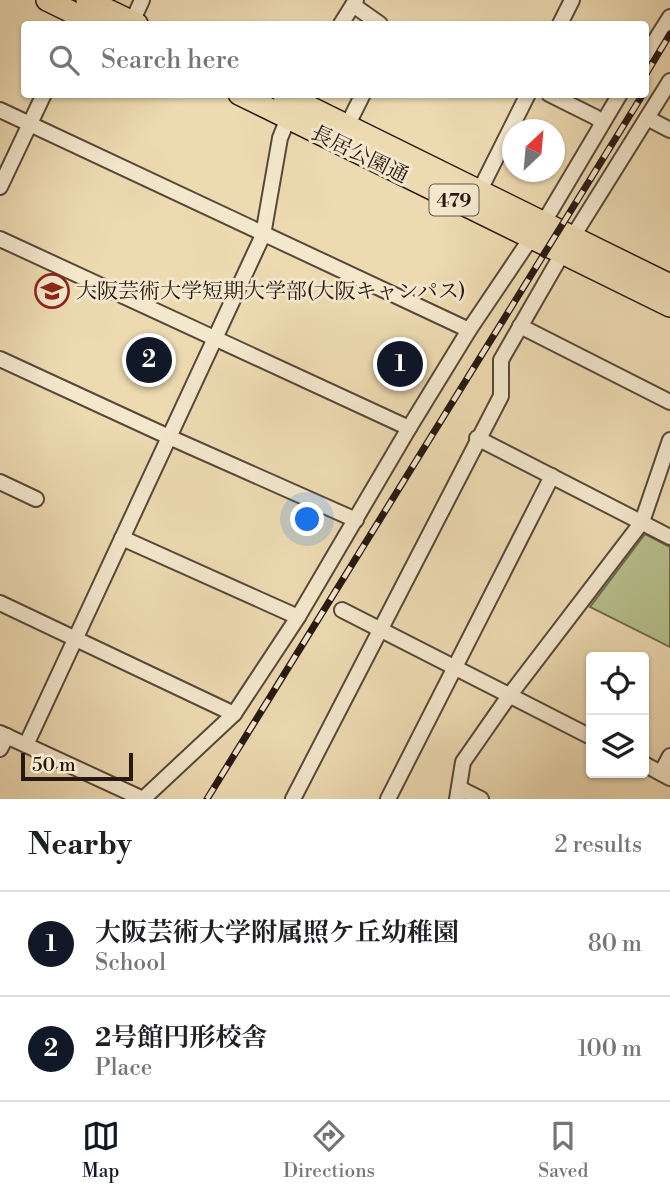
<!DOCTYPE html>
<html lang="en">
<head>
<meta charset="utf-8">
<style>
  :root { --surface:#fff; --page:#f6f6f6; --text:#202124; --muted:#757577; --line:#e0e0e0; --accent:#111827 }
  body { margin:0; font-family:"Libre Bodoni","Noto Serif JP",serif; background:var(--page); color:var(--text) }
  .controls { position:absolute; right:21px; bottom:21px; display:grid; overflow:hidden; border-radius:7px; box-shadow:0 2px 5px #0004 }
  .controls button { width:63px; height:63px; display:grid; place-items:center; padding:0; border:0; border-bottom:2px solid var(--line); background:var(--surface); color:var(--text); font:35px sans-serif }
  .compass { position:absolute; left:502px; top:119px; width:63px; height:63px; border-radius:50%; background:var(--surface); box-shadow:0 2px 5px #0004; rotate:26deg }
  .scale { position:absolute; left:21px; bottom:18px; width:112px; box-sizing:border-box; padding-left:7px; border:4px solid #271812; border-top:0; font-size:19px; line-height:24px; white-space:nowrap; color:#271812; -webkit-text-stroke:5px #f3e7cc; paint-order:stroke }
  .you { position:absolute; left:308px; top:520px; width:24px; height:24px; margin:-18px; border:5px solid #fff; border-radius:50%; background:#1a73e8; box-shadow:0 0 0 10px #1a73e833 }
  .badge { display:grid; place-items:center; width:46px; height:46px; border-radius:50%; background:var(--accent); color:#fff; font-size:23px; font-weight:700 }
  .pin { position:absolute; translate:-50% -50%; border:4px solid #fff; box-shadow:0 2px 7px #0006 }
  .list { margin:0; padding:0; list-style:none }
  h2 { display:flex; justify-content:space-between; align-items:center; height:91px; margin:0; padding:0 28px; font-size:30px }
  h2 small { font-size:23px; font-weight:400; color:var(--muted) }
  .list li { display:grid; grid-template-columns:46px 1fr auto; gap:21px; align-items:center; box-sizing:border-box; height:105px; padding:0 28px; border-top:2px solid var(--line) }
  .list b { display:block; font-size:26px; white-space:nowrap }
  .list p { margin:0; font-size:23px; white-space:nowrap; color:var(--muted) }
  .list em { font-size:23px; font-style:normal; color:var(--muted) }
  .icon { flex:none; width:38px; height:38px; fill:none; stroke:currentColor; stroke-width:2; stroke-linecap:round; stroke-linejoin:round }
  .map { position:relative; flex:none; width:670px; height:799px; overflow:hidden }
  .search { position:absolute; background:var(--surface); box-shadow:0 2px 5px #0004; left:21px; right:21px; top:21px; height:77px; display:flex; align-items:center; gap:18px; box-sizing:border-box; padding:0 24px; border-radius:7px; color:var(--muted); font-size:26px }
  .sheet { height:301px; background:var(--surface) }
  nav { display:flex; justify-content:space-around; align-items:center; box-sizing:border-box; height:98px; border-top:2px solid var(--line); background:var(--surface); font-size:19px; color:var(--muted) }
  nav a { display:grid; justify-items:center; gap:4px }
  nav .on { color:var(--accent) }
  .map>svg:first-child { display:block }
  .green { fill:#b7c08c; stroke:#6f6c4f; stroke-width:2 }
  .lines { fill:none; stroke-linecap:round; stroke-linejoin:round }
  .minor-casing { stroke:#58483a; stroke-width:18 }
  .highway-casing { stroke:#271812; stroke-width:24 }
  .minor { stroke:#f3e7cc; stroke-width:14 }
  .highway { stroke:#eddab1; stroke-width:21 }
  .rail-casing { stroke:#271812; stroke-width:7 }
  .rail { stroke:#f3e7cc; stroke-width:4.5; stroke-dasharray:13; stroke-linecap:butt }
  .labels { text-anchor:middle; stroke-width:6; stroke-linejoin:round; paint-order:stroke }
  .shield { fill:#f3e7cc; stroke:#64564a; stroke-width:2 }
  .shield-label { font-size:19px; font-weight:bold; fill:#271812 }
  .street-label { font-size:21px; fill:#271812; stroke:#f3e7cc }
  .poi-label { font-size:21px; fill:#271812; stroke:#f3e7cc; text-anchor:start }
</style>
</head>
<body>
<div class="map">
<svg width="670" height="799" viewBox="0 0 670 799">
  <rect width="100%" height="100%" fill="#eddab1"/>
  <filter id="stains"><feTurbulence type="fractalNoise" baseFrequency=".00286" numOctaves="4"/><feColorMatrix values="0 0 0 0 .2 0 0 0 0 .09 0 0 0 0 .02 0 0 0 .5 -.17"/></filter>
  <radialGradient id="worn" r=".72"><stop offset=".6" stop-color="#630" stop-opacity="0"/><stop offset="1" stop-color="#630" stop-opacity=".3"/></radialGradient>
  <!-- green -->
  <polygon class="green" points="645,534 670,547 670,647 590,607"/>
  <g class="lines">
    <!-- minor casing -->
    <g class="minor-casing">
      <g id="minor">
        <polyline points="353,5 380,24"/>
        <polyline points="132,22 142,0"/>
        <polyline points="341,24 356,0"/>
        <polyline points="560,24 572,0"/>
        <polyline points="646,55 670,17"/>
        <polyline points="549,94 595,117 602,122"/>
        <polyline points="0,110 469,330"/>
        <polyline points="647,118 670,130"/>
        <polyline points="347,126 363,94"/>
        <polyline points="0,187 44,94"/>
        <polyline points="480,190 528,94"/>
        <polyline points="0,239 409,428"/>
        <polyline points="520,326 670,402"/>
        <polyline points="0,359 169,437 356,520"/>
        <polyline points="477,438 670,537"/>
        <polyline points="0,482 36,499"/>
        <polyline points="122,538 298,617"/>
        <polyline points="0,603 234,714"/>
        <polyline points="342,610 591,737"/>
        <polyline points="0,733 143,799"/>
        <polyline points="26,745 263,235 280,138 291,111"/>
        <polyline points="0,749 7,736"/>
        <polyline points="644,764 670,778"/>
        <polyline points="661,773 670,756"/>
        <polyline points="459,788 481,799"/>
        <polyline points="143,799 234,714 298,617 409,428 469,330 531,238 544,222 620,94"/>
        <polyline points="293,799 501,396 501,360 562,254 670,81"/>
        <polyline points="388,799 552,476"/>
        <polyline points="457,799 463,762 509,696 642,522 670,440"/>
      </g>
    </g>
    <!-- highway casing -->
    <g class="highway-casing">
      <g id="highway">
        <polyline points="47,0 96,24"/>
        <polyline points="87,0 137,24"/>
        <polyline points="239,94 670,306"/>
        <polyline points="283,94 670,285"/>
      </g>
    </g>
    <!-- minor -->
    <use href="#minor" class="minor"/>
    <!-- highway -->
    <use href="#highway" class="highway"/>
    <!-- rail casing -->
    <g class="rail-casing">
      <g id="rail">
        <polyline points="646,74 670,34"/>
        <polyline points="207,799 643,94"/>
      </g>
    </g>
    <!-- rail -->
    <use href="#rail" class="rail"/>
  </g>
  <!-- icons -->
  <defs>
    <g id="university-ring" transform="scale(1.75)"><circle r="9.5" fill="#f3e7cc" stroke="#8f2418" stroke-width="1.5"/><path d="M0-5L7-2L0 1L-7-2ZM-4 1L0 2.5L4 1V4Q0 6-4 4Z" fill="#8f2418"/></g>
  </defs>
  <g fill-rule="evenodd">
    <use href="#university-ring" x="52" y="291"/>
  </g>
  <g class="labels">
    <!-- shield labels -->
    <rect class="shield" x="429.5" y="184.5" width="49" height="31" rx="5"/>
    <g class="shield-label">
      <text x="454" y="207">479</text>
    </g>
    <!-- street labels -->
    <g class="street-label">
      <text transform="translate(360 154) rotate(26)" y="7">長居公園通</text>
    </g>
    <!-- poi labels -->
    <g class="poi-label">
      <text x="76" y="298">大阪芸術大学短期大学部(大阪キャンパス)</text>
    </g>
  </g>
  <rect width="100%" height="100%" filter="url(#stains)"/>
  <rect width="100%" height="100%" fill="url(#worn)"/>
</svg>
<div class="controls">
<button><svg class="icon" aria-label="locate" viewBox="0 0 24 24"><circle cx="12" cy="12" r="6"/><path d="M12 2v4M12 18v4M2 12h4M18 12h4"/></svg></button>
<button><svg class="icon" aria-label="layers" viewBox="0 0 24 24"><path d="M12 4l9 5-9 5-9-5zM3 14l9 5 9-5"/></svg></button>
</div>
<svg class="compass" viewBox="-18 -18 36 36"><path d="M0-13l5 13h-10z" fill="#e53935"/><path d="M0 13l5-13h-10z" fill="#757577"/></svg>
<div class="scale">50 m</div>
<div class="you"></div>
<div class="pin badge" style="left:400px;top:364px">1</div>
<div class="pin badge" style="left:149px;top:360px">2</div>
<div class="search"><svg class="icon" aria-label="search" viewBox="0 0 24 24"><circle cx="10" cy="10" r="6"/><path d="M15 15l6 6"/></svg>Search here</div>
</div>
<section class="sheet">
<h2>Nearby<small>2 results</small></h2>
<ul class="list">
<li><span class="badge">1</span><div><b>大阪芸術大学附属照ケ丘幼稚園</b><p>School</p></div><em>80 m</em></li>
<li><span class="badge">2</span><div><b>2号館円形校舎</b><p>Place</p></div><em>100 m</em></li>
</ul>
</section>
<nav>
<a class="on"><svg class="icon" aria-label="map" viewBox="0 0 24 24"><path d="M3 6l6-2 6 2 6-2v14l-6 2-6-2-6 2zM9 4v14M15 6v14"/></svg>Map</a>
<a><svg class="icon" aria-label="directions" viewBox="0 0 24 24"><path d="M12 3l9 9-9 9-9-9zM9 14v-3h6M13 9l2 2-2 2"/></svg>Directions</a>
<a><svg class="icon" aria-label="saved" viewBox="0 0 24 24"><path d="M7 4h10v16l-5-4-5 4z"/></svg>Saved</a>
</nav>
</body>
</html>
